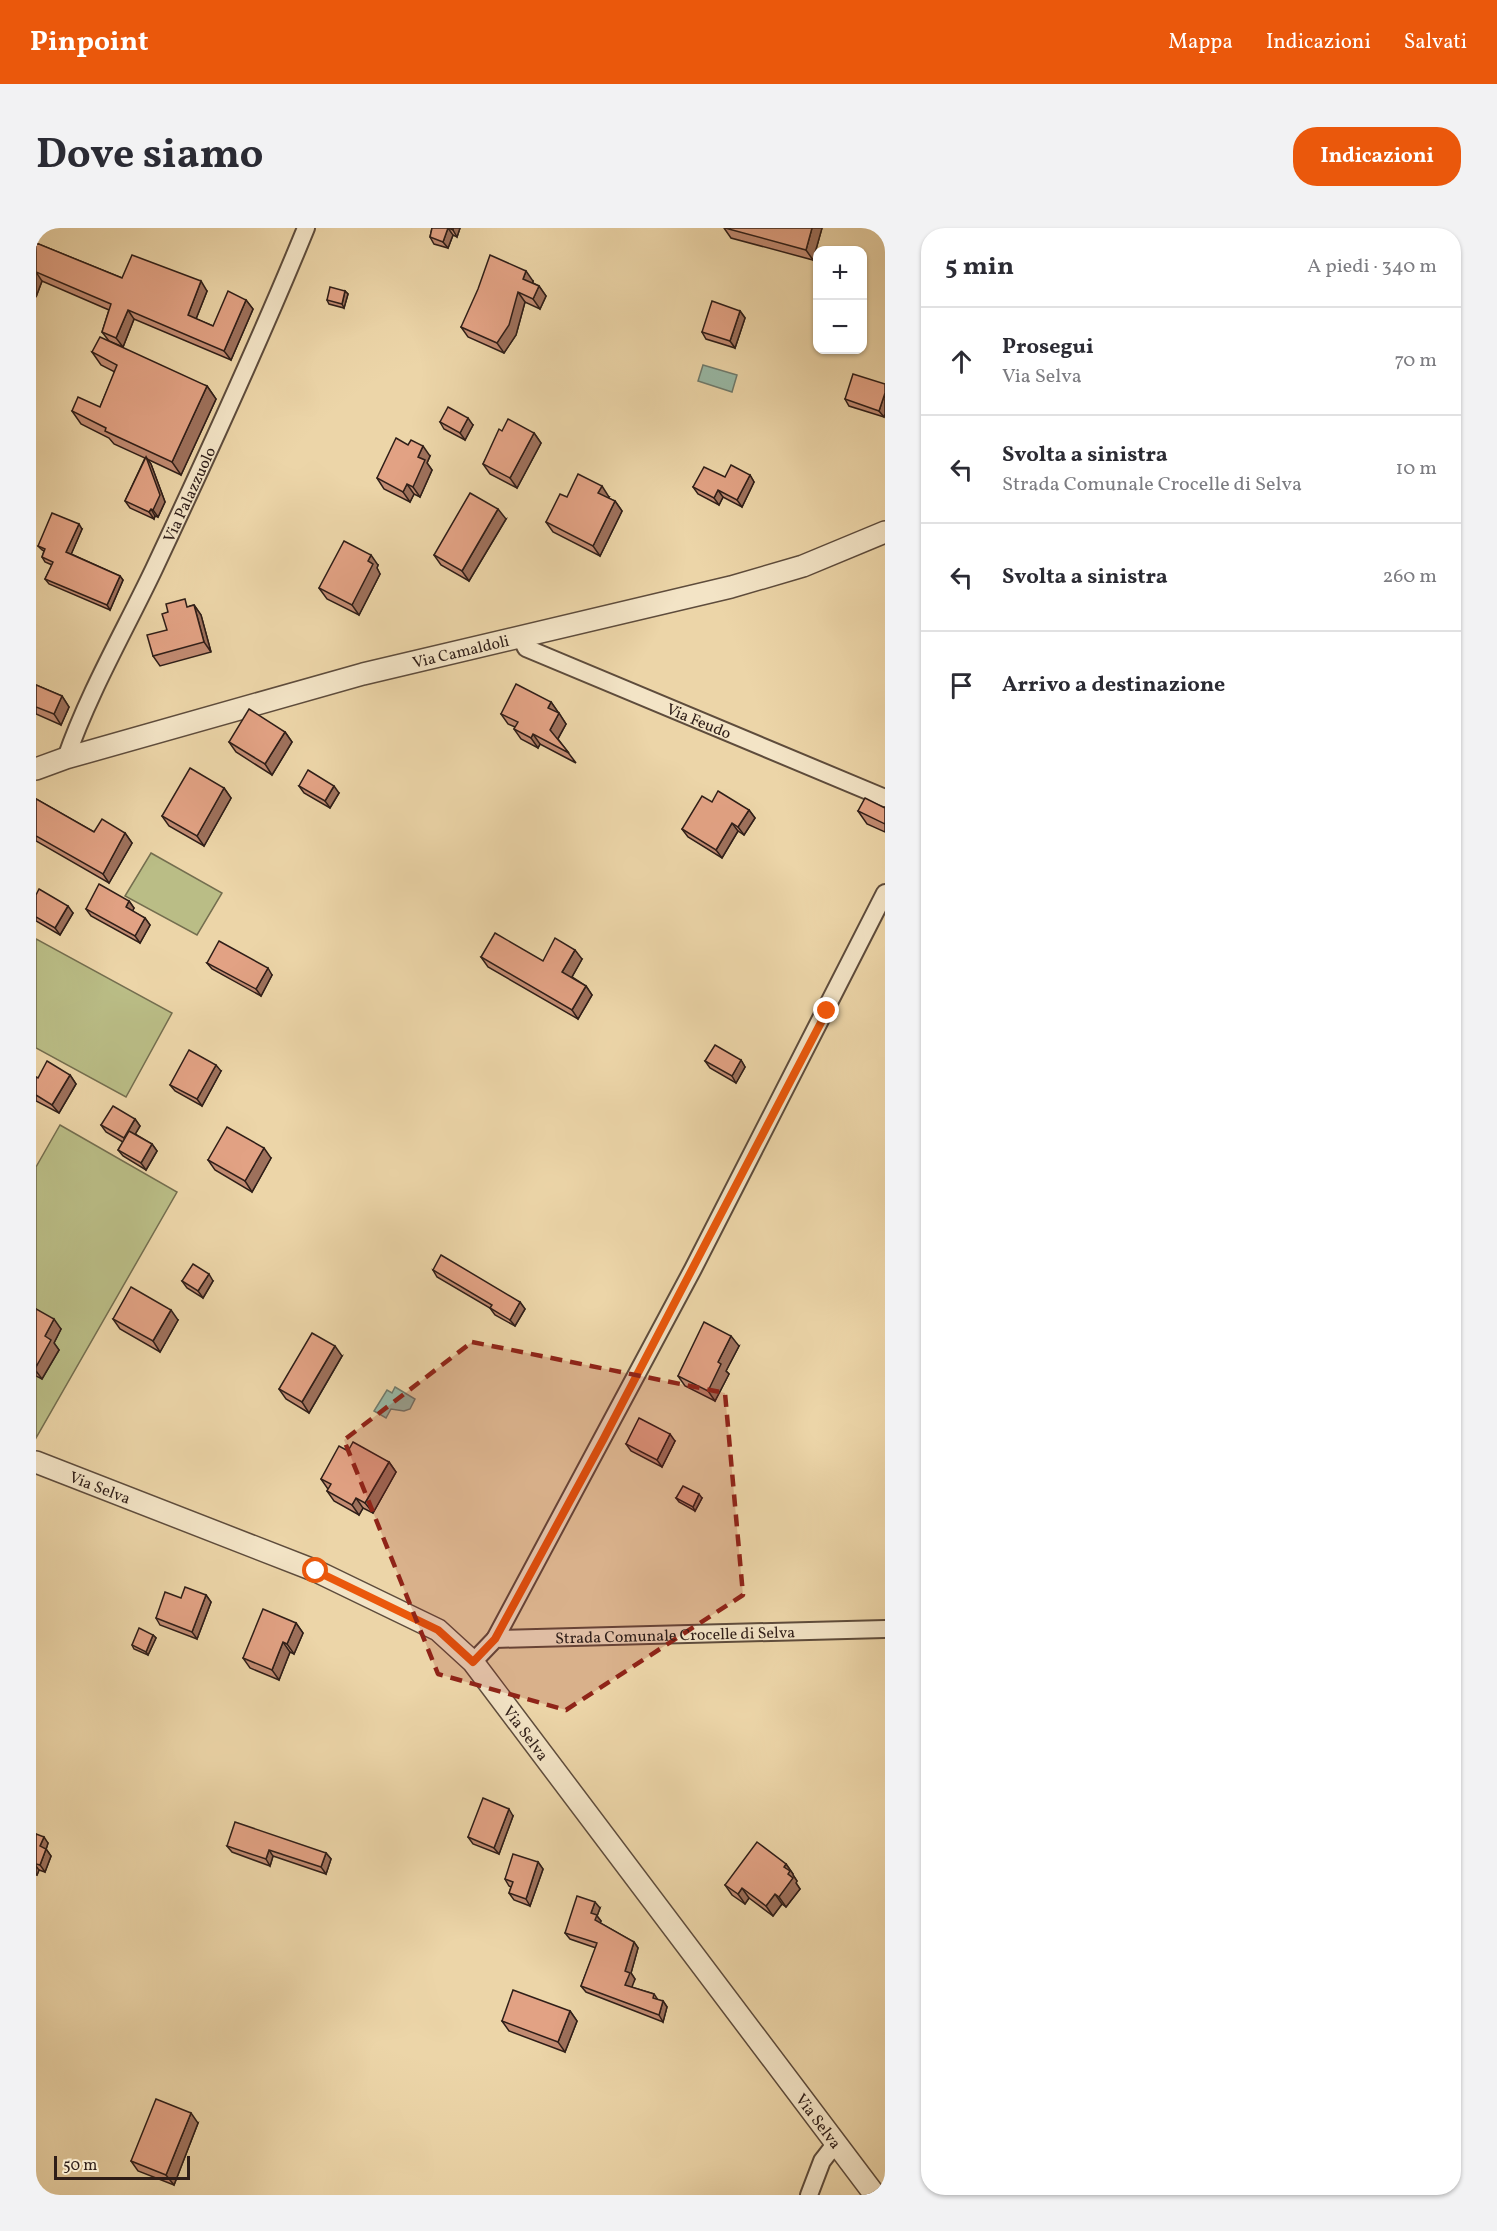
<!DOCTYPE html>
<html lang="it">
<head>
<meta charset="utf-8">
<style>
  :root { --surface:#fff; --page:#f2f2f3; --text:#2b2b33; --muted:#7c7c81; --line:#e1e1e2; --accent:#ea580c }
  body { margin:0; font-family:Vollkorn,serif; background:var(--page); color:var(--text) }
  .controls { position:absolute; right:18px; top:18px; display:grid; overflow:hidden; border-radius:12px; box-shadow:0 2px 4px #0004 }
  .controls button { width:54px; height:54px; display:grid; place-items:center; padding:0; border:0; border-bottom:2px solid var(--line); background:var(--surface); color:var(--text); font:30px sans-serif }
  .scale { position:absolute; left:18px; bottom:15px; width:136px; box-sizing:border-box; padding-left:6px; border:3px solid #2f1e18; border-top:0; font-size:16px; line-height:21px; white-space:nowrap; color:#2f1e18; -webkit-text-stroke:4px #f3e4c6; paint-order:stroke }
  .stop { position:absolute; width:18px; height:18px; margin:-14px; border:4px solid #ea580c; border-radius:50%; background:#fff }
  .stop.end { background:#ea580c; border-color:#fff; box-shadow:0 2px 6px #0008 }
  .list { margin:0; padding:0; list-style:none }
  h2 { display:flex; justify-content:space-between; align-items:center; height:78px; margin:0; padding:0 24px; font-size:26px }
  h2 small { font-size:20px; font-weight:400; color:var(--muted) }
  .list li { display:grid; grid-template-columns:39px 1fr auto; gap:18px; align-items:center; box-sizing:border-box; height:108px; padding:0 24px; border-top:2px solid var(--line) }
  .list b { display:block; font-size:22px; white-space:nowrap }
  .list p { margin:0; font-size:20px; white-space:nowrap; color:var(--muted) }
  .list em { font-size:20px; font-style:normal; color:var(--muted) }
  .icon { flex:none; width:33px; height:33px; fill:none; stroke:currentColor; stroke-width:2; stroke-linecap:round; stroke-linejoin:round }
  .map { position:relative; flex:none; width:849px; height:1967px; overflow:hidden; border-radius:24px }
  header { display:flex; align-items:center; gap:36px; box-sizing:border-box; height:84px; padding:0 30px; background:var(--accent); color:#fff }
  header strong { font-size:28px }
  nav { display:flex; gap:33px; margin-inline-start:auto; font-size:21px }
  .intro { display:flex; align-items:center; justify-content:space-between; box-sizing:border-box; height:144px; padding:0 36px }
  h1 { margin:0; font-size:42px }
  .button { padding:15px 27px; border-radius:24px; background:var(--accent); color:#fff; font-size:21px; font-weight:700 }
  main { display:flex; gap:36px; padding:0 36px }
  aside { flex:1; background:var(--surface); border-radius:24px; box-shadow:0 2px 4px #0004 }
  .map>svg:first-child { display:block }
  .green { fill:#babd86; stroke:#746e4f; stroke-width:1.5 }
  .water { fill:#99b9a6; stroke:#6f7b6d; stroke-width:1.5 }
  .lines { fill:none; stroke-linecap:round; stroke-linejoin:round }
  .minor-casing { stroke:#5e4c3c; stroke-width:20 }
  .tertiary-casing { stroke:#5e4c3c; stroke-width:24 }
  .minor { stroke:#f3e4c6; stroke-width:16 }
  .tertiary { stroke:#f3e4c6; stroke-width:21 }
  .wall { fill:#c28b72; stroke:#2f1e18; stroke-width:1.5 }
  .shaded-wall { fill:#9e715c; stroke:#2f1e18; stroke-width:1.5 }
  .building { fill:#e2a284; stroke:#2f1e18; stroke-width:1.5 }
  .route { stroke:#ea580c; stroke-width:8 }
  .marked { fill:#8f2418; fill-opacity:0.2; stroke:#8f2418; stroke-width:4.5; stroke-dasharray:12 8; stroke-linejoin:round }
  .labels { text-anchor:middle; stroke-width:6; stroke-linejoin:round; paint-order:stroke }
  .street-label { font-size:16px; fill:#2f1e18; stroke:#f3e4c6 }
</style>
</head>
<body>
<header>
<strong>Pinpoint</strong>
<nav><a>Mappa</a><a>Indicazioni</a><a>Salvati</a></nav>
</header>
<div class="intro"><h1>Dove siamo</h1><a class="button">Indicazioni</a></div>
<main>
<div class="map">
<svg width="849" height="1967" viewBox="0 0 849 1967">
  <rect width="100%" height="100%" fill="#ecd5a8"/>
  <filter id="stains"><feTurbulence type="fractalNoise" baseFrequency=".00333" numOctaves="4"/><feColorMatrix values="0 0 0 0 .2 0 0 0 0 .09 0 0 0 0 .02 0 0 0 .5 -.17"/></filter>
  <radialGradient id="worn" r=".72"><stop offset=".6" stop-color="#630" stop-opacity="0"/><stop offset="1" stop-color="#630" stop-opacity=".3"/></radialGradient>
  <!-- green -->
  <g class="green">
    <polygon points="115,625 186,665 161,707 89,668"/>
    <polygon points="0,711 136,785 90,869 0,820"/>
    <polygon points="24,897 141,964 0,1210 0,939"/>
  </g>
  <!-- water -->
  <g class="water">
    <polygon points="667,137 701,147 696,164 662,153"/>
    <polygon points="359,1159 379,1171 374,1181 368,1183 355,1181 350,1190 338,1183 351,1162 356,1165"/>
  </g>
  <g class="lines">
    <!-- minor casing -->
    <g class="minor-casing">
      <g id="minor">
        <path id="s1" d="M484 408 490 420 849 570"/>
        <path id="s2" d="M30 530C53 464 88 404 118 341 171 228 223 115 270 0"/>
        <polyline points="459,1411 657,1041 849,665"/>
        <path id="s3" d="M437 1434 459 1411 849 1401"/>
        <polyline points="773,1967 786,1933 800,1915"/>
      </g>
    </g>
    <!-- tertiary casing -->
    <g class="tertiary-casing">
      <g id="tertiary">
        <path id="s4" d="M0 541 30 530 327 446 695 359 767 338 849 304"/>
        <path id="s5" d="M0 1234 280 1343 402 1402 437 1434 839 1967"/>
      </g>
    </g>
    <!-- minor -->
    <use href="#minor" class="minor"/>
    <!-- tertiary -->
    <use href="#tertiary" class="tertiary"/>
  </g>
  <!-- wall -->
  <g class="wall">
    <polygon points="395,0 424,0 421,9 417,7 412,20 398,16 394,9 396,0"/>
    <polygon points="688,0 786,0 777,32 695,10"/>
    <polygon points="0,15 86,50 171,63 160,91 177,98 210,72 217,81 195,132 98,91 87,119 73,113 66,104 73,82 6,53 0,69"/>
    <polygon points="497,53 497,55 503,58 510,68 504,81 489,74 480,107 468,125 432,109 425,99"/>
    <polygon points="309,63 312,66 308,80 293,76 291,72"/>
    <polygon points="704,83 709,90 699,120 670,111 666,104"/>
    <polygon points="56,124 171,158 180,171 145,247 111,231 115,236 129,274 122,289 119,288 118,291 94,280 89,273 109,230 78,216 73,210 45,196 36,183 64,179 79,144 65,137"/>
    <polygon points="849,156 848,189 813,178 809,171"/>
    <polygon points="404,194 437,197 429,212 408,201"/>
    <polygon points="466,203 498,205 505,215 481,260 454,246 447,236"/>
    <polygon points="394,228 391,235 396,242 384,269 378,266 374,274 348,261 341,250"/>
    <polygon points="714,247 718,254 706,279 687,269 683,277 662,266 657,259 689,249"/>
    <polygon points="531,269 573,269 572,270 579,273 586,283 564,328 517,304 510,294"/>
    <polygon points="470,291 433,353 405,337 398,327"/>
    <polygon points="46,301 35,326 84,348 87,352 74,382 13,356 9,351 16,337 9,334 6,329 8,323 6,322 2,318"/>
    <polygon points="342,337 341,340 344,346 323,387 291,371 283,360"/>
    <polygon points="158,377 165,387 175,424 124,438 117,428 131,402 154,378"/>
    <polygon points="0,457 26,468 33,479 25,497 0,486"/>
    <polygon points="515,474 530,496 522,511 540,535 504,516 502,520 485,511 478,501 479,499 472,496 465,486"/>
    <polygon points="249,504 256,514 236,547 200,524 193,514"/>
    <polygon points="263,558 303,565 294,580 268,565"/>
    <polygon points="188,560 195,570 168,618 133,598 126,588"/>
    <polygon points="0,571 58,604 89,605 96,615 73,655 0,613"/>
    <polygon points="676,574 713,582 719,590 708,607 702,603 686,630 652,609 646,601"/>
    <polygon points="849,580 849,604 831,596 822,583"/>
    <polygon points="0,667 37,685 24,707 0,693"/>
    <polygon points="93,673 98,680 96,683 109,690 114,697 104,715 55,688 50,681"/>
    <polygon points="445,729 507,733 546,731 536,749 550,758 556,767 542,791 452,739"/>
    <polygon points="171,735 236,747 225,768 176,741"/>
    <polygon points="705,832 709,839 700,855 674,840 669,833"/>
    <polygon points="185,843 166,878 139,863 134,857"/>
    <polygon points="34,847 40,856 23,885 0,873 0,849 2,850"/>
    <polygon points="99,891 104,898 99,906 116,916 121,923 110,942 87,928 82,922 87,914 70,904 65,897"/>
    <polygon points="235,930 216,964 179,942 172,932"/>
    <polygon points="397,1042 484,1074 489,1081 479,1098 459,1087 454,1080 401,1049"/>
    <polygon points="146,1053 177,1053 167,1070 151,1060"/>
    <polygon points="0,1081 25,1101 18,1115 23,1122 6,1151 0,1148"/>
    <polygon points="77,1091 142,1092 124,1124 84,1101"/>
    <polygon points="703,1118 690,1143 693,1146 679,1173 649,1158 642,1148"/>
    <polygon points="306,1128 273,1185 250,1171 243,1161"/>
    <polygon points="639,1213 626,1239 595,1223 590,1216"/>
    <polygon points="312,1223 353,1234 360,1244 337,1285 327,1280 323,1287 298,1273 291,1263 292,1261 285,1251"/>
    <polygon points="640,1270 666,1270 659,1283 643,1274"/>
    <polygon points="170,1367 175,1374 161,1411 124,1397 120,1390 145,1370"/>
    <polygon points="260,1395 267,1405 258,1426 254,1424 243,1452 214,1440 207,1430"/>
    <polygon points="117,1407 120,1410 112,1427 98,1421 96,1417"/>
    <polygon points="477,1588 463,1626 437,1616 432,1609"/>
    <polygon points="0,1606 12,1615 10,1621 15,1628 9,1644 3,1642 1,1647 0,1647"/>
    <polygon points="191,1618 290,1625 295,1631 290,1646 237,1628 234,1638 196,1624"/>
    <polygon points="502,1634 507,1641 494,1678 478,1672 473,1665 475,1659 473,1658 469,1651"/>
    <polygon points="750,1636 757,1646 757,1647 761,1653 760,1655 764,1661 750,1679 746,1676 737,1688 713,1670 709,1676 696,1667 689,1657"/>
    <polygon points="564,1680 561,1688 565,1693 564,1695 598,1714 602,1720 595,1745 599,1751 595,1759 618,1766 622,1772 627,1773 631,1779 627,1794 550,1764 545,1758 560,1720 534,1711 529,1705"/>
    <polygon points="534,1783 541,1793 529,1824 473,1803 466,1793"/>
    <polygon points="162,1895 138,1957 102,1943 95,1933"/>
  </g>
  <!-- shaded-wall -->
  <g class="shaded-wall">
    <polygon points="412,0 417,7 412,20 407,14"/>
    <polygon points="417,0 424,0 421,9 417,2"/>
    <polygon points="776,0 786,0 777,32 770,22"/>
    <polygon points="490,43 497,53 494,61 487,51"/>
    <polygon points="0,44 6,53 0,69"/>
    <polygon points="165,53 171,63 158,96 152,87"/>
    <polygon points="503,58 510,68 504,81 497,71"/>
    <polygon points="309,63 312,66 308,80 306,76"/>
    <polygon points="482,64 489,74 480,107 468,125 461,115"/>
    <polygon points="210,72 217,81 195,132 188,123"/>
    <polygon points="92,82 98,91 87,119 80,110"/>
    <polygon points="704,83 709,90 699,120 694,113"/>
    <polygon points="171,158 180,171 145,247 136,234"/>
    <polygon points="849,165 849,186 848,189 843,183"/>
    <polygon points="432,190 437,197 429,212 424,205"/>
    <polygon points="498,205 505,215 481,260 474,250"/>
    <polygon points="387,218 394,228 391,235 396,242 384,269 377,259 382,229"/>
    <polygon points="110,229 115,236 129,274 122,289 117,282"/>
    <polygon points="714,247 718,254 706,279 701,272"/>
    <polygon points="371,256 378,266 374,274 367,264"/>
    <polygon points="566,258 573,269 570,275 562,265"/>
    <polygon points="682,262 687,269 683,277 678,270"/>
    <polygon points="579,273 586,283 564,328 557,318"/>
    <polygon points="115,281 119,288 118,291 113,284"/>
    <polygon points="462,281 470,291 433,353 426,343"/>
    <polygon points="43,296 46,301 34,329 30,324"/>
    <polygon points="335,327 342,337 341,340 344,346 323,387 316,377 332,333"/>
    <polygon points="84,348 87,352 74,382 71,377"/>
    <polygon points="158,377 165,387 175,424 168,414"/>
    <polygon points="26,468 33,479 25,497 18,486"/>
    <polygon points="515,474 522,484 519,490 512,480"/>
    <polygon points="523,485 530,496 521,512 514,502"/>
    <polygon points="249,504 256,514 236,547 229,536"/>
    <polygon points="497,506 504,516 502,520 495,510"/>
    <polygon points="298,558 303,565 294,580 289,573"/>
    <polygon points="188,560 195,570 168,618 161,608"/>
    <polygon points="713,582 719,590 708,607 702,599"/>
    <polygon points="696,595 702,603 686,630 680,622"/>
    <polygon points="89,605 96,615 73,655 67,646"/>
    <polygon points="93,673 98,680 95,686 90,679"/>
    <polygon points="32,678 37,685 24,707 19,700"/>
    <polygon points="109,690 114,697 104,715 99,708"/>
    <polygon points="539,722 546,731 533,754 526,744"/>
    <polygon points="232,740 236,747 225,768 220,761"/>
    <polygon points="550,758 556,767 542,791 536,782"/>
    <polygon points="705,832 709,839 700,855 696,848"/>
    <polygon points="180,837 185,843 166,878 161,871"/>
    <polygon points="34,847 40,856 23,885 16,877"/>
    <polygon points="99,891 104,898 93,917 88,910"/>
    <polygon points="116,916 121,923 110,942 105,935"/>
    <polygon points="228,920 235,930 216,964 209,953"/>
    <polygon points="173,1046 177,1053 167,1070 162,1063"/>
    <polygon points="484,1074 489,1081 479,1098 474,1092"/>
    <polygon points="135,1082 142,1092 124,1124 117,1113"/>
    <polygon points="18,1091 25,1101 18,1115 23,1122 6,1151 0,1143 0,1139 9,1108"/>
    <polygon points="695,1108 703,1118 690,1143 693,1146 679,1173 672,1163 682,1134"/>
    <polygon points="299,1118 306,1128 273,1185 266,1174"/>
    <polygon points="634,1206 639,1213 626,1239 621,1232"/>
    <polygon points="353,1234 360,1244 337,1285 329,1275"/>
    <polygon points="663,1266 666,1270 659,1283 657,1279"/>
    <polygon points="320,1270 327,1280 323,1287 316,1277"/>
    <polygon points="170,1367 175,1374 161,1411 156,1404"/>
    <polygon points="260,1395 267,1405 258,1426 251,1416"/>
    <polygon points="117,1407 120,1410 112,1427 110,1424"/>
    <polygon points="247,1414 254,1424 243,1452 236,1442"/>
    <polygon points="473,1581 477,1588 463,1626 458,1620"/>
    <polygon points="8,1609 12,1615 9,1625 4,1618"/>
    <polygon points="10,1621 15,1628 9,1644 4,1637"/>
    <polygon points="233,1622 237,1628 234,1638 230,1631"/>
    <polygon points="290,1625 295,1631 290,1646 285,1639"/>
    <polygon points="502,1634 507,1641 494,1678 490,1671"/>
    <polygon points="750,1636 757,1646 757,1647 761,1653 760,1655 764,1661 750,1679 743,1669 752,1646 748,1639"/>
    <polygon points="0,1638 3,1642 1,1647 0,1646"/>
    <polygon points="706,1660 713,1670 709,1676 702,1666"/>
    <polygon points="739,1666 746,1676 737,1688 730,1678"/>
    <polygon points="559,1674 564,1680 561,1688 565,1693 563,1699 555,1685"/>
    <polygon points="598,1714 602,1720 595,1745 599,1751 594,1764 589,1757 589,1743"/>
    <polygon points="627,1773 631,1779 627,1794 623,1787"/>
    <polygon points="534,1783 541,1793 529,1824 522,1814"/>
    <polygon points="155,1885 162,1895 138,1957 130,1947"/>
  </g>
  <!-- building -->
  <g class="building">
    <polygon points="396,0 417,0 417,2 412,0 407,14 394,9"/>
    <polygon points="689,0 776,0 770,22"/>
    <polygon points="0,15 86,50 96,27 165,53 152,87 177,98 192,63 210,72 188,123 92,82 80,110 66,104 75,76 0,44"/>
    <polygon points="454,27 490,43 487,51 503,58 497,71 482,64 473,97 461,115 425,99 442,61"/>
    <polygon points="294,59 309,63 306,76 291,72"/>
    <polygon points="676,73 704,83 694,113 666,104"/>
    <polygon points="64,109 171,158 136,234 69,203 70,200 36,183 42,169 64,179 81,137 56,124"/>
    <polygon points="817,146 849,156 849,165 843,183 809,171"/>
    <polygon points="412,179 432,190 424,205 404,194"/>
    <polygon points="472,191 498,205 474,250 447,236 463,201 466,203"/>
    <polygon points="360,210 372,217 375,212 387,218 382,229 389,232 377,259 371,256 367,264 341,250"/>
    <polygon points="110,229 124,267 117,282 115,281 113,284 89,273"/>
    <polygon points="695,237 714,247 701,272 682,262 678,270 657,259 668,239 689,249"/>
    <polygon points="542,246 566,258 562,265 579,273 557,318 510,294 524,266 531,269"/>
    <polygon points="434,265 462,281 426,343 398,327"/>
    <polygon points="16,285 43,296 30,324 84,348 71,377 9,351 17,334 6,329 9,321 2,318"/>
    <polygon points="308,313 335,327 332,333 337,336 316,377 283,360"/>
    <polygon points="149,371 151,379 158,377 168,414 117,428 111,407 131,402 126,386 132,384 130,376"/>
    <polygon points="480,456 515,474 512,480 523,485 514,502 533,525 497,506 495,510 478,501 482,494 465,486"/>
    <polygon points="0,457 26,468 18,486 0,479"/>
    <polygon points="213,481 249,504 229,536 193,514"/>
    <polygon points="154,540 188,560 161,608 126,588"/>
    <polygon points="272,542 298,558 289,573 263,558"/>
    <polygon points="682,563 713,582 702,599 696,595 680,622 646,601 666,568 676,574"/>
    <polygon points="829,570 849,580 849,596 822,583"/>
    <polygon points="0,571 58,604 66,591 89,605 67,646 0,608"/>
    <polygon points="63,656 93,673 90,679 109,690 99,708 50,681"/>
    <polygon points="3,661 32,678 19,700 0,689 0,667"/>
    <polygon points="459,705 507,733 519,710 539,722 526,744 550,758 536,782 445,729"/>
    <polygon points="183,713 232,740 220,761 171,735"/>
    <polygon points="679,817 705,832 696,848 669,833"/>
    <polygon points="153,822 180,837 161,871 134,857"/>
    <polygon points="11,833 34,847 16,877 0,867 0,849 2,850"/>
    <polygon points="77,878 99,891 88,910 65,897"/>
    <polygon points="191,899 228,920 209,953 172,932"/>
    <polygon points="93,903 116,916 105,935 82,922"/>
    <polygon points="405,1027 484,1074 474,1092 454,1080 456,1077 397,1042"/>
    <polygon points="157,1036 173,1046 162,1063 146,1053"/>
    <polygon points="95,1059 135,1082 117,1113 77,1091"/>
    <polygon points="0,1081 18,1091 9,1108 15,1112 0,1139"/>
    <polygon points="668,1094 695,1108 682,1134 685,1136 672,1163 642,1148"/>
    <polygon points="276,1105 299,1118 266,1174 243,1161"/>
    <polygon points="603,1190 634,1206 621,1232 590,1216"/>
    <polygon points="317,1214 353,1234 329,1275 320,1270 316,1277 291,1263 295,1256 285,1251 303,1218 312,1223"/>
    <polygon points="647,1258 663,1266 657,1279 640,1270"/>
    <polygon points="149,1359 170,1367 156,1404 120,1390 129,1364 145,1370"/>
    <polygon points="227,1381 260,1395 251,1416 247,1414 236,1442 207,1430"/>
    <polygon points="103,1400 117,1407 110,1424 96,1417"/>
    <polygon points="447,1570 473,1581 458,1620 432,1609"/>
    <polygon points="199,1594 290,1625 285,1639 233,1622 230,1631 191,1618"/>
    <polygon points="0,1606 8,1609 4,1618 10,1621 4,1637 0,1636"/>
    <polygon points="721,1614 750,1636 748,1639 754,1643 752,1646 757,1650 743,1669 739,1666 730,1678 706,1660 702,1666 689,1657"/>
    <polygon points="477,1626 502,1634 490,1671 473,1665 477,1654 469,1651"/>
    <polygon points="541,1668 559,1674 555,1685 561,1687 559,1692 598,1714 589,1743 594,1745 589,1757 618,1766 617,1770 627,1773 623,1787 545,1758 561,1715 529,1705"/>
    <polygon points="477,1762 534,1783 522,1814 466,1793"/>
    <polygon points="120,1871 155,1885 130,1947 95,1933"/>
  </g>
  <g class="lines">
    <!-- route -->
    <polyline class="route" points="280,1343 402,1402 437,1434 459,1411 567,1212 791,783"/>
  </g>
  <!-- marked area -->
  <path class="marked" d="M436 1114 689 1165 707 1367 530 1482 402 1446 308 1212Z"/>
  <g class="labels">
    <!-- street labels -->
    <g class="street-label">
      <text dy="6" stroke="none"><textPath href="#s2" startOffset="291">Via Palazzuolo</textPath></text>
      <text dy="6" stroke="none"><textPath href="#s4" startOffset="441">Via Camaldoli</textPath></text>
      <text dy="6" stroke="none"><textPath href="#s1" startOffset="201">Via Feudo</textPath></text>
      <text dy="6" stroke="none"><textPath href="#s5" startOffset="69">Via Selva</textPath></text>
      <text dy="6" stroke="none"><textPath href="#s3" startOffset="212">Strada Comunale Crocelle di Selva</textPath></text>
      <text dy="6" stroke="none"><textPath href="#s5" startOffset="572">Via Selva</textPath></text>
      <text dy="6" stroke="none"><textPath href="#s5" startOffset="1058">Via Selva</textPath></text>
    </g>
  </g>
  <rect width="100%" height="100%" filter="url(#stains)"/>
  <rect width="100%" height="100%" fill="url(#worn)"/>
</svg>
<div class="controls">
<button>+</button>
<button>−</button>
</div>
<div class="scale">50 m</div>
<div class="stop" style="left:280px;top:1343px"></div>
<div class="stop end" style="left:791px;top:783px"></div>
</div>
<aside>
<h2>5 min<small>A piedi · 340 m</small></h2>
<ul class="list">
<li><svg class="icon" aria-label="ahead" viewBox="0 0 24 24"><path d="M12 20V5M6 11l6-6 6 6"/></svg><div><b>Prosegui</b><p>Via Selva</p></div><em>70 m</em></li>
<li><svg class="icon" aria-label="left" viewBox="0 0 24 24"><path d="M17 20v-9H6M10 6l-5 5 5 5"/></svg><div><b>Svolta a sinistra</b><p>Strada Comunale Crocelle di Selva</p></div><em>10 m</em></li>
<li><svg class="icon" aria-label="left" viewBox="0 0 24 24"><path d="M17 20v-9H6M10 6l-5 5 5 5"/></svg><div><b>Svolta a sinistra</b></div><em>260 m</em></li>
<li><svg class="icon" aria-label="arrive" viewBox="0 0 24 24"><path d="M6 21V4h12l-3 4 3 4H6"/></svg><div><b>Arrivo a destinazione</b></div></li>
</ul>
</aside>
</main>
</body>
</html>
